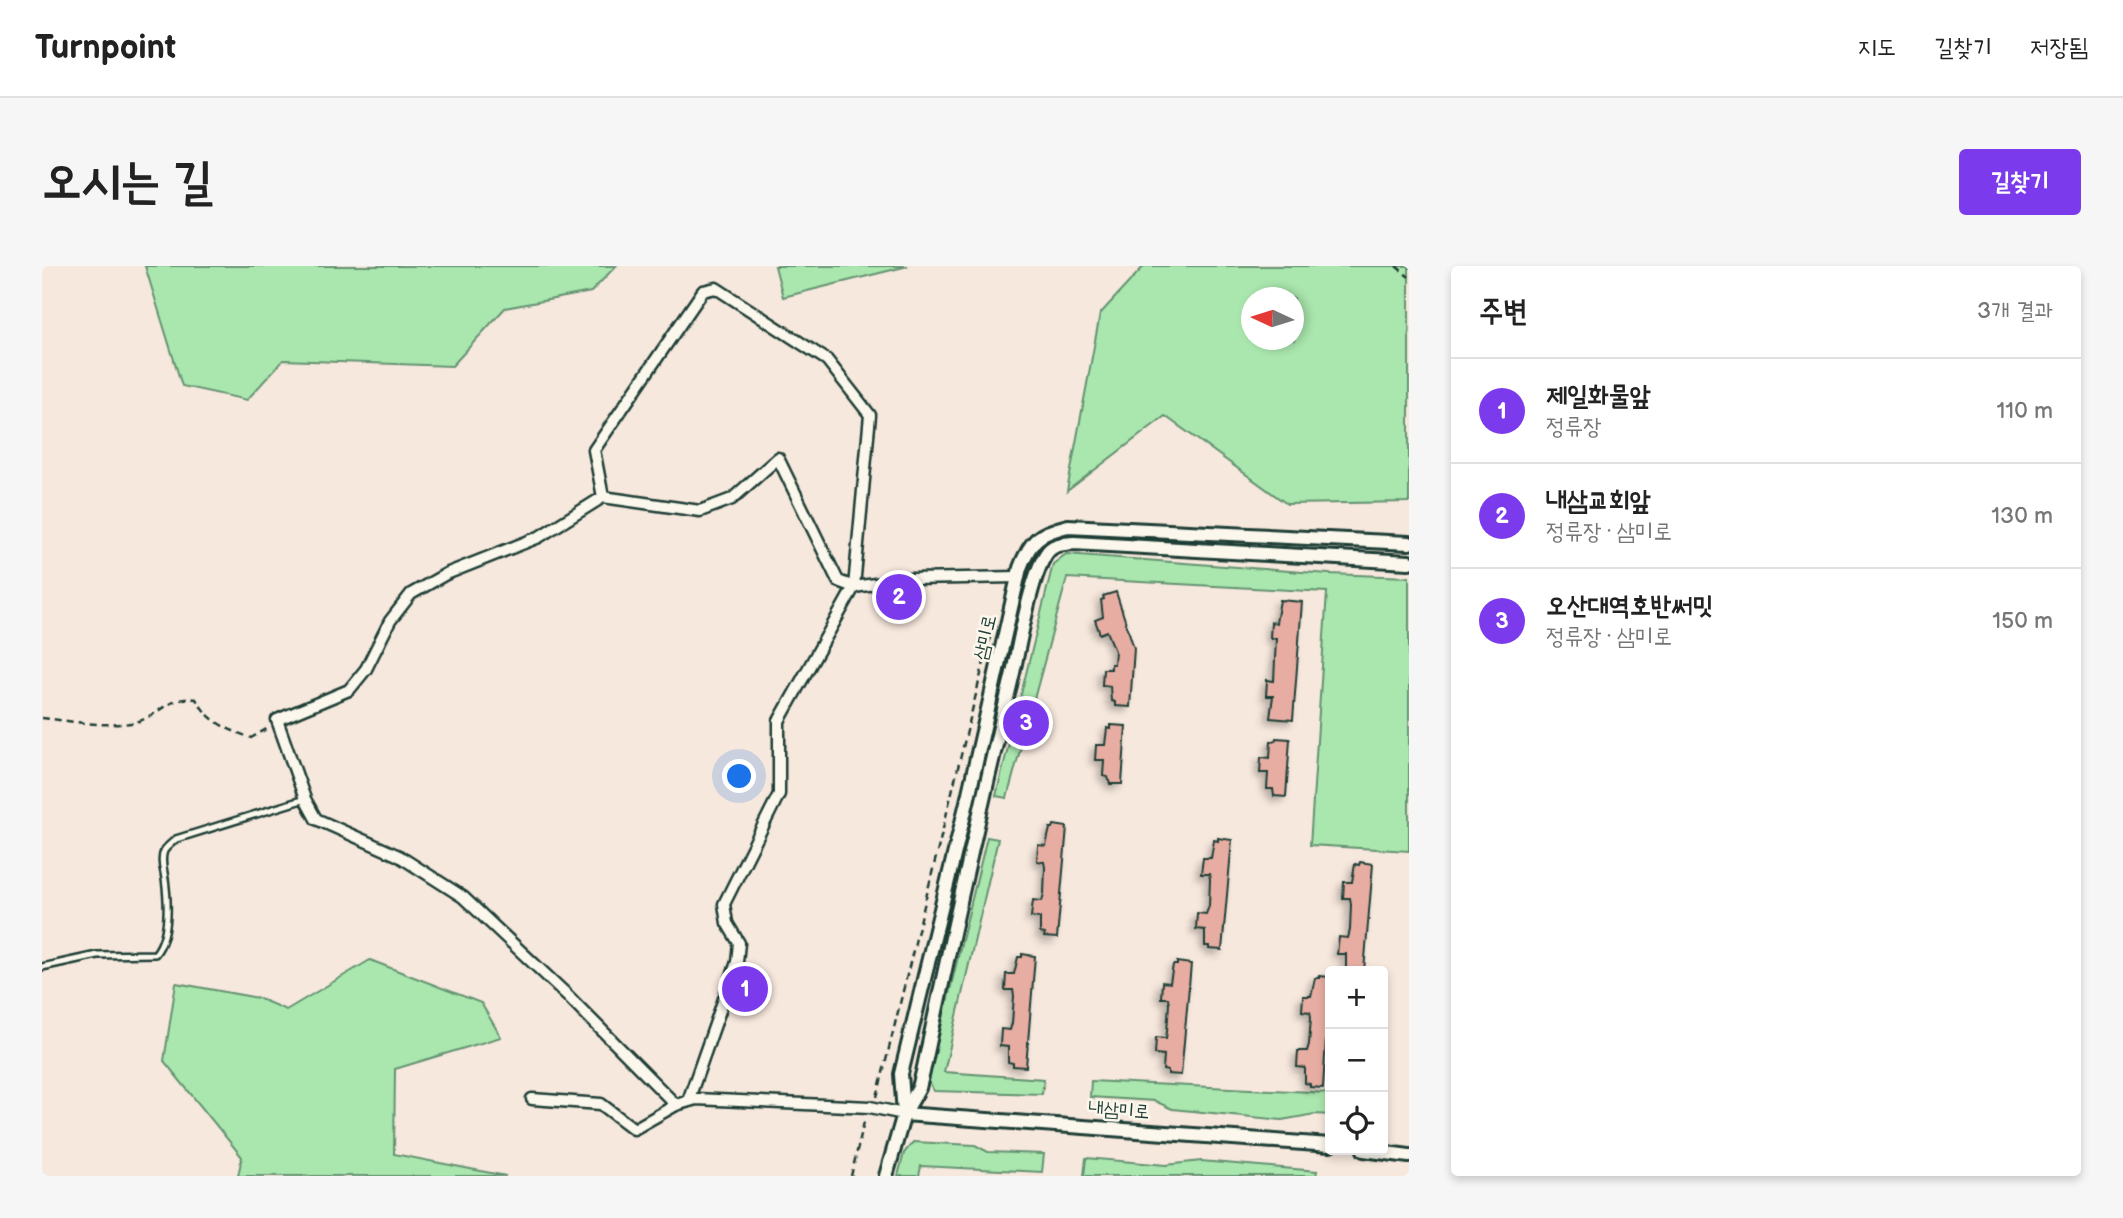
<!DOCTYPE html>
<html lang="ko">
<head>
<meta charset="utf-8">
<style>
  :root { --surface:#fff; --page:#f6f6f6; --text:#222; --muted:#767676; --line:#e0e0e0; --accent:#7c3aed }
  body { margin:0; font-family:"Balsamiq Sans","Poor Story",sans-serif; background:var(--page); color:var(--text) }
  .controls { position:absolute; right:21px; bottom:21px; display:grid; overflow:hidden; border-radius:7px; box-shadow:0 4px 10px #0003 }
  .controls button { width:63px; height:63px; display:grid; place-items:center; padding:0; border:0; border-bottom:2px solid var(--line); background:var(--surface); color:var(--text); font:35px sans-serif }
  .compass { position:absolute; left:1199px; top:21px; width:63px; height:63px; border-radius:50%; background:var(--surface); box-shadow:0 4px 10px #0003; rotate:274deg }
  .you { position:absolute; left:698px; top:511px; width:24px; height:24px; margin:-18px; border:5px solid #fff; border-radius:50%; background:#1a73e8; box-shadow:0 0 0 10px #1a73e833 }
  .badge { display:grid; place-items:center; width:46px; height:46px; border-radius:50%; background:var(--accent); color:#fff; font-size:23px; font-weight:700 }
  .pin { position:absolute; translate:-50% -50%; border:4px solid #fff; box-shadow:0 2px 7px #0006 }
  .list { margin:0; padding:0; list-style:none }
  h2 { display:flex; justify-content:space-between; align-items:center; height:91px; margin:0; padding:0 28px; font-size:30px }
  h2 small { font-size:23px; font-weight:400; color:var(--muted) }
  .list li { display:grid; grid-template-columns:46px 1fr auto; gap:21px; align-items:center; box-sizing:border-box; height:105px; padding:0 28px; border-top:2px solid var(--line) }
  .list b { display:block; font-size:26px; white-space:nowrap }
  .list p { margin:0; font-size:23px; white-space:nowrap; color:var(--muted) }
  .list em { font-size:23px; font-style:normal; color:var(--muted) }
  .icon { flex:none; width:38px; height:38px; fill:none; stroke:currentColor; stroke-width:2; stroke-linecap:round; stroke-linejoin:round }
  .map { position:relative; flex:none; width:1367px; height:910px; overflow:hidden; border-radius:7px }
  header { display:flex; align-items:center; gap:42px; box-sizing:border-box; height:98px; padding:0 35px; background:var(--surface); border-bottom:2px solid var(--line) }
  header strong { font-size:33px }
  nav { display:flex; gap:38px; margin-inline-start:auto; font-size:24px }
  .intro { display:flex; align-items:center; justify-content:space-between; box-sizing:border-box; height:168px; padding:0 42px }
  h1 { margin:0; font-size:49px }
  .button { padding:18px 32px; border-radius:7px; background:var(--accent); color:#fff; font-size:24px; font-weight:700 }
  main { display:flex; gap:42px; padding:0 42px }
  aside { flex:1; background:var(--surface); border-radius:7px; box-shadow:0 4px 10px #0003 }
  .map>svg:first-child { display:block }
  .green { fill:#aae7ae; stroke:#649271; stroke-width:2; fill-rule:evenodd }
  .building { fill:#e7ada2; stroke:#1f3d34; stroke-width:2; filter:url(#shadow) }
  .lines { fill:none; stroke-linecap:round; stroke-linejoin:round }
  .service-casing { stroke:#1f3d34; stroke-width:10 }
  .minor-casing { stroke:#1f3d34; stroke-width:15 }
  .tertiary-casing { stroke:#1f3d34; stroke-width:18 }
  .path { stroke:#1f3d34; stroke-width:2.5; stroke-dasharray:7 5; stroke-linecap:butt }
  .service { stroke:#fbf7ec; stroke-width:5 }
  .minor { stroke:#fbf7ec; stroke-width:10 }
  .tertiary { stroke:#fbf7ec; stroke-width:12 }
  .labels { text-anchor:middle; stroke-width:5; stroke-linejoin:round; paint-order:stroke }
  .street-label { font-size:19px; fill:#1f3d34; stroke:#fbf7ec }
</style>
</head>
<body>
<header>
<strong>Turnpoint</strong>
<nav><a>지도</a><a>길찾기</a><a>저장됨</a></nav>
</header>
<div class="intro"><h1>오시는 길</h1><a class="button">길찾기</a></div>
<main>
<div class="map">
<svg width="1367" height="910" viewBox="0 0 1367 910">
  <defs>
    <filter id="shadow"><feDropShadow dx="-4" dy="4" stdDeviation="3.5" flood-color="#0004"/></filter>
  </defs>
  <rect width="100%" height="100%" fill="#f7e8dd"/>
  <filter id="ink" filterUnits="userSpaceOnUse"><feTurbulence type="fractalNoise" baseFrequency=".0143" numOctaves="2"/><feDisplacementMap in="SourceGraphic" scale="14" xChannelSelector="R" yChannelSelector="G"/><feConvolveMatrix kernelMatrix="1 2 1 2 8 2 1 2 1" color-interpolation-filters="sRGB"/></filter>
  <g filter="url(#ink)">
    <!-- green -->
    <g class="green">
      <polygon points="103,0 574,0 549,26 463,42 410,100 241,94 205,134 140,120"/>
      <polygon points="733,0 866,0 741,31"/>
      <path d="M1102 0H1367V236L1245 238 1123 150 1025 225 1058 48ZM1210 32H1252V74H1210Z"/>
      <polygon points="1024,288 1287,308 1367,311 1367,585 1268,579 1285,326 1025,312 965,532 954,530 1011,298"/>
      <polygon points="945,571 956,573 902,806 1002,813 1000,828 892,825 886,815"/>
      <polygon points="328,694 439,737 459,771 353,803 352,888 464,910 196,910 200,891 122,795 134,717 216,732 244,744"/>
      <polygon points="1049,815 1288,827 1288,849 1273,848 1240,854 1130,843 1113,835 1048,831"/>
      <polygon points="871,876 933,879 946,886 1002,888 1000,906 879,900 877,910 856,910 862,887"/>
      <polygon points="1044,892 1124,899 1159,895 1275,905 1274,910 1042,910"/>
    </g>
    <!-- building -->
    <g class="building">
      <polygon points="1074,326 1092,382 1088,441 1073,440 1073,436 1069,435 1068,420 1060,419 1061,403 1069,403 1069,398 1072,398 1073,385 1065,365 1058,368 1053,354 1061,351 1059,334 1062,333 1061,330"/>
      <polygon points="1238,334 1260,336 1251,454 1228,452 1231,430 1224,430 1225,414 1232,415 1234,372 1228,372 1229,356 1234,357"/>
      <polygon points="1069,459 1084,460 1080,518 1068,518 1066,511 1061,510 1062,494 1053,494 1054,479 1063,479 1065,462 1069,463"/>
      <polygon points="1234,472 1248,473 1244,531 1232,530 1231,523 1225,523 1226,507 1218,507 1219,491 1228,492 1229,475 1233,475"/>
      <polygon points="1012,559 1025,561 1015,672 1002,671 1003,668 998,667 998,652 989,651 991,634 1000,635 1002,628 1003,601 1002,596 995,595 996,579 1004,580 1008,562 1011,562"/>
      <polygon points="1176,572 1190,574 1180,684 1167,683 1167,680 1163,680 1163,664 1154,663 1155,647 1164,648 1167,640 1168,613 1167,608 1159,608 1161,592 1169,592 1172,574 1176,575"/>
      <polygon points="1318,596 1331,598 1322,705 1308,705 1304,704 1304,688 1295,688 1297,671 1306,672 1308,664 1309,638 1308,632 1301,632 1302,616 1310,616 1313,598 1317,599"/>
      <polygon points="980,688 993,690 984,801 971,800 971,797 966,796 966,781 958,780 959,763 968,764 970,757 972,730 971,724 963,724 964,708 972,708 976,691 980,691"/>
      <polygon points="1135,696 1149,698 1139,809 1126,808 1126,805 1121,804 1122,789 1113,788 1114,771 1124,772 1125,765 1127,738 1126,732 1119,732 1120,716 1128,717 1131,699 1135,699"/>
      <polygon points="1277,710 1288,711 1281,822 1268,821 1268,818 1263,817 1263,802 1255,801 1256,785 1265,785 1267,778 1269,751 1268,746 1260,745 1261,730 1269,730 1273,712 1277,712"/>
    </g>
    <g class="lines">
      <!-- service casing -->
      <g class="service-casing">
        <path id="service" d="M0 701 55 689 113 688C128 670 126 635 123 613 122 604 118 594 122 585 124 581 130 577 134 573L263 533"/>
      </g>
      <!-- minor casing -->
      <g class="minor-casing">
        <g id="minor">
          <polyline points="561,231 658,245 690,233 736,192 796,315 812,321 869,313 976,311"/>
          <polyline points="490,833 559,838 592,863 634,839 654,833 828,841 862,848"/>
          <polyline points="634,839 523,727 421,631 357,590 274,553 263,533 235,454 307,424 324,403 348,355 369,328 404,308 497,271 561,231 552,184 661,25 674,22 785,94 828,149 812,321 737,455 737,528 682,638 685,657 697,677 695,696 646,835"/>
        </g>
      </g>
      <!-- tertiary casing -->
      <g class="tertiary-casing">
        <g id="tertiary">
          <path d="M862 848 859 808 925 536 978 302C989 273 997 267 1026 260L1367 277"/>
          <polyline points="862,848 1288,879"/>
          <polyline points="1322,884 1367,890"/>
          <path d="M844 910 862 848 877 822 881 806C909 674 938 543 970 411 977 382 988 312 1004 288 1010 278 1021 278 1032 277L1367 296"/>
        </g>
      </g>
      <!-- path -->
      <g class="path">
        <polyline points="1354,0 1367,11"/>
        <path d="M0 452C29 455 60 461 89 457 116 453 124 429 154 433 169 458 184 462 209 472L228 461"/>
        <polyline points="835,831 952,355"/>
        <polyline points="809,910 823,852"/>
      </g>
      <!-- service -->
      <use href="#service" class="service"/>
      <!-- minor -->
      <use href="#minor" class="minor"/>
      <!-- tertiary -->
      <use href="#tertiary" class="tertiary"/>
    </g>
  </g>
  <g class="labels">
    <!-- street labels -->
    <g class="street-label">
      <text transform="translate(942 371) rotate(-77)" y="7">삼미로</text>
      <text transform="translate(1077 843) rotate(4)" y="7">내삼미로</text>
    </g>
  </g>
</svg>
<div class="controls">
<button>+</button>
<button>−</button>
<button><svg class="icon" aria-label="locate" viewBox="0 0 24 24"><circle cx="12" cy="12" r="6"/><path d="M12 2v4M12 18v4M2 12h4M18 12h4"/></svg></button>
</div>
<svg class="compass" viewBox="-18 -18 36 36"><path d="M0-13l5 13h-10z" fill="#e53935"/><path d="M0 13l5-13h-10z" fill="#767676"/></svg>
<div class="you"></div>
<div class="pin badge" style="left:703px;top:723px">1</div>
<div class="pin badge" style="left:857px;top:331px">2</div>
<div class="pin badge" style="left:984px;top:457px">3</div>
</div>
<aside>
<h2>주변<small>3개 결과</small></h2>
<ul class="list">
<li><span class="badge">1</span><div><b>제일화물앞</b><p>정류장</p></div><em>110 m</em></li>
<li><span class="badge">2</span><div><b>내삼교회앞</b><p>정류장 · 삼미로</p></div><em>130 m</em></li>
<li><span class="badge">3</span><div><b>오산대역호반써밋</b><p>정류장 · 삼미로</p></div><em>150 m</em></li>
</ul>
</aside>
</main>
</body>
</html>
